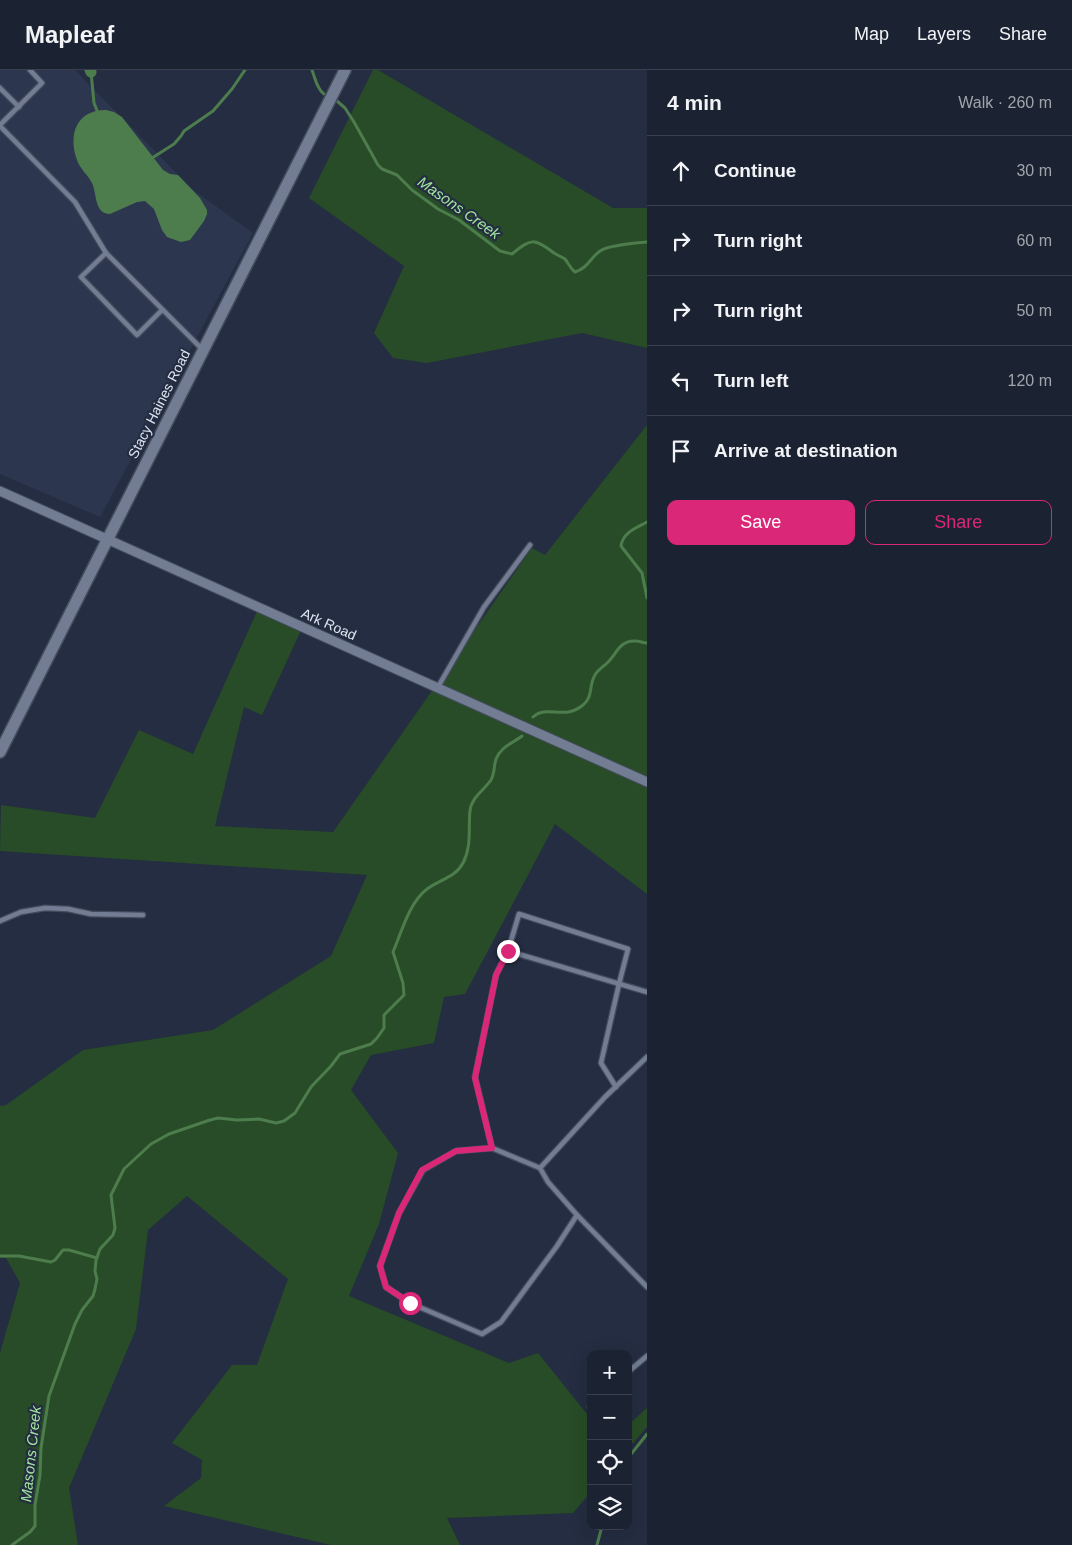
<!DOCTYPE html>
<html lang="en">
<head>
<meta charset="utf-8">
<style>
  :root { --surface:#1b2231; --page:#282f3d; --text:#f1f3f6; --muted:#a0a4ab; --line:#393f4d; --accent:#db2777 }
  body { margin:0; font-family:Arial,sans-serif; background:var(--page); color:var(--text) }
  .controls { position:absolute; right:15px; bottom:15px; display:grid; overflow:hidden; border-radius:10px; box-shadow:0 5px 20px #0002 }
  .controls button { width:45px; height:45px; display:grid; place-items:center; padding:0; border:0; border-bottom:1px solid var(--line); background:var(--surface); color:var(--text); font:25px sans-serif }
  .stop { position:absolute; width:15px; height:15px; margin:-11px; border:4px solid #db2777; border-radius:50%; background:#fff }
  .stop.end { background:#db2777; border-color:#fff; box-shadow:0 1px 5px #0008 }
  .list { margin:0; padding:0; list-style:none }
  h2 { display:flex; justify-content:space-between; align-items:center; height:65px; margin:0; padding:0 20px; font-size:21px }
  h2 small { font-size:16px; font-weight:400; color:var(--muted) }
  .list li { display:grid; grid-template-columns:32px 1fr auto; gap:15px; align-items:center; box-sizing:border-box; height:70px; padding:0 20px; border-top:1px solid var(--line) }
  .list b { display:block; font-size:19px; white-space:nowrap }
  .list em { font-size:16px; font-style:normal; color:var(--muted) }
  .actions { display:flex; gap:10px; padding:15px 20px }
  .actions a { flex:1; padding:11px 0; border:1px solid var(--accent); border-radius:10px; text-align:center; font-size:18px; color:var(--accent) }
  .actions .main { background:var(--accent); color:#fff }
  .icon { flex:none; width:28px; height:28px; fill:none; stroke:currentColor; stroke-width:2; stroke-linecap:round; stroke-linejoin:round }
  .map { position:relative; flex:none; width:647px; height:1475px; overflow:hidden }
  header { display:flex; align-items:center; gap:30px; box-sizing:border-box; height:70px; padding:0 25px; background:var(--surface); border-bottom:1px solid var(--line) }
  header strong { font-size:24px }
  nav { display:flex; gap:28px; margin-inline-start:auto; font-size:18px }
  main { display:flex }
  aside { flex:1; background:var(--surface) }
  .map>svg:first-child { display:block }
  .built { fill:#2c374f }
  .green { fill:#284c27 }
  .water { fill:#4e7d4d }
  .lines { fill:none; stroke-linecap:round; stroke-linejoin:round }
  .stream { stroke:#4e7d4d; stroke-width:3 }
  .canal { stroke:#4e7d4d; stroke-width:11 }
  .service-casing { stroke:#444b5c; stroke-width:7 }
  .minor-casing { stroke:#444b5c; stroke-width:11 }
  .tertiary-casing { stroke:#444b5c; stroke-width:14 }
  .service { stroke:#727d94; stroke-width:4.5 }
  .minor { stroke:#727d94; stroke-width:9 }
  .tertiary { stroke:#727d94; stroke-width:11 }
  .route { stroke:#db2777; stroke-width:6 }
  .labels { text-anchor:middle; stroke-width:4.5; stroke-linejoin:round; paint-order:stroke }
  .street-label { font-size:14px; fill:#dfe6f3; stroke:#242d41 }
  .water-label { font-size:15px; font-style:italic; fill:#a1e69e; stroke:#242d41 }
</style>
</head>
<body>
<header>
<strong>Mapleaf</strong>
<nav><a>Map</a><a>Layers</a><a>Share</a></nav>
</header>
<main>
<div class="map">
<svg width="647" height="1475" viewBox="0 0 647 1475">
  <rect width="100%" height="100%" fill="#242d41"/>
  <!-- built -->
  <polygon class="built" points="0,0 75,0 192,119 253,163 100,447 0,404"/>
  <!-- green -->
  <g class="green">
    <polygon points="373,0 378,0 613,138 647,138 647,278 582,263 427,293 393,288 374,263 404,196 309,128"/>
    <polygon points="647,355 647,824 555,754 465,924 444,927 434,973 371,985 351,1020 398,1083 379,1154 349,1226 509,1293 538,1283 591,1349 591,1422 573,1443 447,1448 460,1475 331,1475 164,1436 201,1408 202,1390 172,1373 232,1295 257,1295 288,1209 187,1126 148,1160 136,1259 69,1418 78,1475 0,1475 0,1283 20,1213 6,1188 0,1188 0,1036 6,1035 83,980 213,960 331,886 367,805 0,781 1,735 95,748 139,660 193,684 259,537 303,556 262,645 244,637 215,756 333,762 532,478 545,485"/>
    <polygon points="647,1338 647,1357 628,1379 628,1355"/>
  </g>
  <!-- water -->
  <path class="water" d="M106 40 114 42 122 47 163 100 170 104 178 105 200 128 207 140V144L204 151 190 170 181 172 167 167 162 160 154 139 145 131 137 132 110 144C94 144 97 123 92 113 88 105 80 99 77 90 68 65 76 40 106 40Z"/>
  <g class="lines">
    <!-- stream -->
    <g class="stream">
      <path d="M312 0C315 8 317 19 324 24"/>
      <polyline points="91,2 94,33 98,43"/>
      <path d="M337 31 345 38 354 52 378 95 382 99 397 105 412 120 438 139 459 150 500 181 512 184C531 168 534 168 554 183 557 185 562 187 565 189 569 194 570 198 575 202 588 198 590 188 600 181 608 175 636 173 647 172"/>
      <polyline points="152,88 174,74 181,66 184,61 213,41 232,19 245,0"/>
      <path d="M647 452C636 458 623 462 621 476L642 503 647 528"/>
      <path d="M533 647C547 634 564 651 583 635 593 627 589 616 594 607 596 601 602 598 607 593 617 584 619 570 636 571 640 571 643 573 647 573"/>
      <polyline points="0,1186 19,1186 51,1192 55,1190 63,1180 69,1180 97,1188"/>
      <polyline points="628,1388 647,1364"/>
      <path d="M12 1475 30 1462 35 1456V1435L40 1405 41 1378 49 1326 75 1254 82 1240 93 1226 95 1219 97 1209 95 1201 96 1190 100 1179 113 1165 115 1158 111 1125 124 1099 151 1074 169 1064 210 1050 218 1048 237 1050 259 1049 276 1053 284 1051 295 1043 311 1017 331 996 340 984 371 974 377 968 384 958V945L404 925 403 913 393 882C402 861 409 833 427 819 440 809 455 808 463 793 472 776 468 759 470 741 471 728 484 720 491 710 497 699 491 690 503 679 508 674 516 671 522 666"/>
      <polyline points="597,1475 602,1456"/>
    </g>
    <!-- canal -->
    <polyline class="canal" points="90,0 91,2"/>
    <!-- service casing -->
    <g class="service-casing">
      <g id="service">
        <polyline points="0,18 19,37"/>
        <polyline points="0,55 42,13 30,0"/>
        <polyline points="0,56 75,132 106,183 203,280"/>
        <polyline points="106,183 81,207 137,265 162,240"/>
        <polyline points="438,617 484,537 530,475"/>
        <polyline points="0,851 21,842 45,838 68,839 91,844 143,845"/>
        <polyline points="508,881 519,844 628,879 619,914 601,993 616,1017"/>
        <polyline points="492,1078 456,1081 423,1100 399,1143 380,1196 386,1217 410,1233 482,1264 501,1252 557,1176 577,1145 548,1112 540,1098 492,1078 475,1007 496,905 508,881 647,922"/>
        <polyline points="540,1098 605,1027 647,987"/>
        <polyline points="577,1145 647,1217"/>
        <polyline points="628,1302 647,1286"/>
        <polyline points="590,1337 591,1336"/>
      </g>
    </g>
    <!-- minor casing -->
    <g class="minor-casing">
      <polyline id="minor" points="0,421 647,712"/>
    </g>
    <!-- tertiary casing -->
    <g class="tertiary-casing">
      <polyline id="tertiary" points="0,682 345,0"/>
    </g>
    <!-- service -->
    <use href="#service" class="service"/>
    <!-- minor -->
    <use href="#minor" class="minor"/>
    <!-- tertiary -->
    <use href="#tertiary" class="tertiary"/>
  </g>
  <g class="lines">
    <!-- route -->
    <polyline class="route" points="410,1233 386,1217 380,1196 399,1143 422,1100 456,1081 492,1078 475,1008 496,905 508,881"/>
  </g>
  <g class="labels">
    <!-- street labels -->
    <g class="street-label">
      <text transform="translate(159 334) rotate(-63)" y="5">Stacy Haines Road</text>
      <text transform="translate(329 554) rotate(24)" y="5">Ark Road</text>
    </g>
    <!-- water labels -->
    <g class="water-label">
      <text transform="translate(459 138) rotate(35)" y="5">Masons Creek</text>
      <text transform="translate(31 1384) rotate(-84)" y="5">Masons Creek</text>
    </g>
  </g>
</svg>
<div class="controls">
<button>+</button>
<button>−</button>
<button><svg class="icon" aria-label="locate" viewBox="0 0 24 24"><circle cx="12" cy="12" r="6"/><path d="M12 2v4M12 18v4M2 12h4M18 12h4"/></svg></button>
<button><svg class="icon" aria-label="layers" viewBox="0 0 24 24"><path d="M12 4l9 5-9 5-9-5zM3 14l9 5 9-5"/></svg></button>
</div>
<div class="stop" style="left:410px;top:1233px"></div>
<div class="stop end" style="left:508px;top:881px"></div>
</div>
<aside>
<h2>4 min<small>Walk · 260 m</small></h2>
<ul class="list">
<li><svg class="icon" aria-label="ahead" viewBox="0 0 24 24"><path d="M12 20V5M6 11l6-6 6 6"/></svg><div><b>Continue</b></div><em>30 m</em></li>
<li><svg class="icon" aria-label="right" viewBox="0 0 24 24"><path d="M7 20v-9h11M14 6l5 5-5 5"/></svg><div><b>Turn right</b></div><em>60 m</em></li>
<li><svg class="icon" aria-label="right" viewBox="0 0 24 24"><path d="M7 20v-9h11M14 6l5 5-5 5"/></svg><div><b>Turn right</b></div><em>50 m</em></li>
<li><svg class="icon" aria-label="left" viewBox="0 0 24 24"><path d="M17 20v-9H6M10 6l-5 5 5 5"/></svg><div><b>Turn left</b></div><em>120 m</em></li>
<li><svg class="icon" aria-label="arrive" viewBox="0 0 24 24"><path d="M6 21V4h12l-3 4 3 4H6"/></svg><div><b>Arrive at destination</b></div></li>
</ul>
<div class="actions"><a class="main">Save</a><a>Share</a></div>
</aside>
</main>
</body>
</html>
